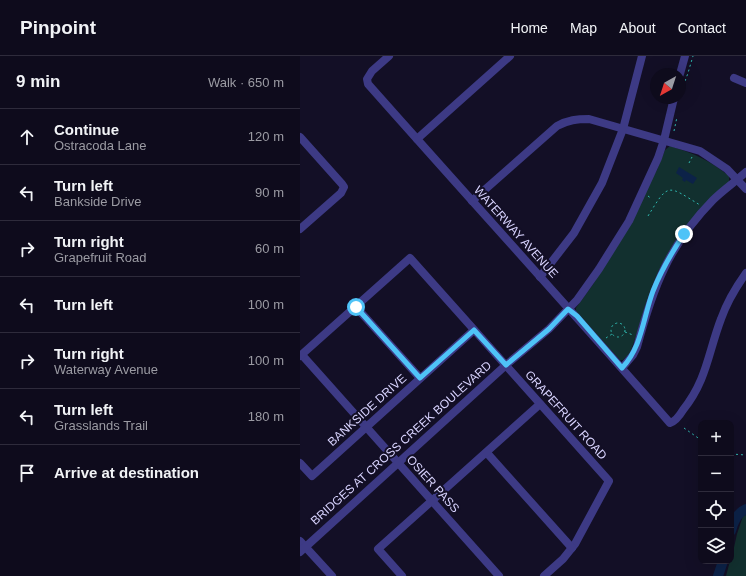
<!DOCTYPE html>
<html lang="en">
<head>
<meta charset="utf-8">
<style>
  :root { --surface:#0e0b1c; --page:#171425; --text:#f1f3f6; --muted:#9b9ba3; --line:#2e2b3b }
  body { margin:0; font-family:Helvetica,sans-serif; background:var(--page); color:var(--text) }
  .controls { position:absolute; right:12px; bottom:12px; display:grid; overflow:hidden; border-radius:8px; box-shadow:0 4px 16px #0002 }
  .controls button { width:36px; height:36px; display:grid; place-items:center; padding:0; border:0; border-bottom:1px solid var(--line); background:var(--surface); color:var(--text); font:20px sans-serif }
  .compass { position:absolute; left:350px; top:12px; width:36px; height:36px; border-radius:50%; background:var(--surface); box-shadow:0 4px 16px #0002; rotate:219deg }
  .stop { position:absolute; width:12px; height:12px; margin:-9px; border:3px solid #4fc3f7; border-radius:50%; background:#fff }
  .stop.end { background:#4fc3f7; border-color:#fff; box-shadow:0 1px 4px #0008 }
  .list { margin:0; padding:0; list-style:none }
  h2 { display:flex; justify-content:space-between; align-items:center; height:52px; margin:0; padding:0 16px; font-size:17px }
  h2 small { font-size:13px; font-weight:400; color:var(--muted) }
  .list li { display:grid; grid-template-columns:26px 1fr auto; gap:12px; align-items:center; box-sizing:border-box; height:56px; padding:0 16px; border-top:1px solid var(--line) }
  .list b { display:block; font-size:15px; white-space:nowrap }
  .list p { margin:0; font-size:13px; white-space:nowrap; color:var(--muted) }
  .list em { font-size:13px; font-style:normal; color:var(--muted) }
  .icon { flex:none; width:22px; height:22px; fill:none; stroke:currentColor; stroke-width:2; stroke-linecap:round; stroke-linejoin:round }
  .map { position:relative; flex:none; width:446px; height:520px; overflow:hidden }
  header { display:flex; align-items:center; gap:24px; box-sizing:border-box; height:56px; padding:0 20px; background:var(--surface); border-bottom:1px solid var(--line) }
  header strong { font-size:19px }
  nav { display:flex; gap:22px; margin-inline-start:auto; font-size:14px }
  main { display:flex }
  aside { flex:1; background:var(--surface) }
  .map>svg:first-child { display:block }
  .green { fill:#12302f }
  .water { fill:#0c2248 }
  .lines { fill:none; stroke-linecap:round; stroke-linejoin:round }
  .river { stroke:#0c2248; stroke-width:10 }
  .path { stroke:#2fb8b0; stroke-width:1; stroke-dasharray:2 3; stroke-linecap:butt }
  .minor { stroke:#3d3a85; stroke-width:8 }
  .route { stroke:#4fc3f7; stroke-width:5 }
  .labels { text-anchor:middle; stroke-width:4; stroke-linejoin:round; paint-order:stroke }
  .street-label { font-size:12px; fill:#d9d4ff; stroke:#130f26 }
</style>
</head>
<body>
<header>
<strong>Pinpoint</strong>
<nav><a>Home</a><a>Map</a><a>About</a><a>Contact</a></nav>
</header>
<main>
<aside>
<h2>9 min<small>Walk · 650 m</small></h2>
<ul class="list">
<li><svg class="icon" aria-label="ahead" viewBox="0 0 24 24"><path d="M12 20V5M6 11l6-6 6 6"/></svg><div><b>Continue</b><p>Ostracoda Lane</p></div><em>120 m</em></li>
<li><svg class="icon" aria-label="left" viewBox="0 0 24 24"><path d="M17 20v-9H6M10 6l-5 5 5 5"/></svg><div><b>Turn left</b><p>Bankside Drive</p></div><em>90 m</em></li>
<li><svg class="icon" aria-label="right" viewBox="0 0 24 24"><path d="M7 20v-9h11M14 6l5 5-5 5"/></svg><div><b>Turn right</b><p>Grapefruit Road</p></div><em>60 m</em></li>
<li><svg class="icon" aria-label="left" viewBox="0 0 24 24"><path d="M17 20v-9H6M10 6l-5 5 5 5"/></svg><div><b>Turn left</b></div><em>100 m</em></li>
<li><svg class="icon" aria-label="right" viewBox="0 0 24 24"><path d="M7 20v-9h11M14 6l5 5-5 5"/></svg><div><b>Turn right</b><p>Waterway Avenue</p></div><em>100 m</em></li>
<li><svg class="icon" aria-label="left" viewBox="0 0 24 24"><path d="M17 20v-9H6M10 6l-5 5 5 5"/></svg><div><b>Turn left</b><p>Grasslands Trail</p></div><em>180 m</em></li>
<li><svg class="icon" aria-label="arrive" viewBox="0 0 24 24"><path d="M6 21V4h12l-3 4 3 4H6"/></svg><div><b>Arrive at destination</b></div></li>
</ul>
</aside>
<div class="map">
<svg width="446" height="520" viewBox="0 0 446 520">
  <rect width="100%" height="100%" fill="#130f26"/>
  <!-- green -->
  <g class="green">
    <path d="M370 90C393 97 411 105 429 120V126C397 158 371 184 354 226 344 249 339 274 330 297L323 304H320L276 256V252L294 227 357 114 365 94Z"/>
    <polygon points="446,459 446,520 426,520 430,505 431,505 437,478 443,460"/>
  </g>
  <!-- water -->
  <polygon class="water" points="379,111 397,122 393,128 386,124 385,126 382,124 383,122 376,117"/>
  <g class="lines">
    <!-- river -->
    <g class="river">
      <path d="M431 475C433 466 437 457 446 453"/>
      <polyline points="418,520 423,505"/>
    </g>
    <!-- path -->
    <g class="path">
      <polyline points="380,39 388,17 393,0"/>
      <polyline points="374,75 377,61"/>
      <polyline points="389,107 392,101"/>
      <polyline points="348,140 352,143"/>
      <path d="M348 160C369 126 367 129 400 149"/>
      <circle cx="318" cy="274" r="7"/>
      <polyline points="325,276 333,279"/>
      <polyline points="306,282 312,278"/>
      <polyline points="384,372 401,384"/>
      <polyline points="431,398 446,399"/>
    </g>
    <!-- minor -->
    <g class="minor">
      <path d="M89 0 72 15 67 23 68 28C169 142 270 253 370 367 376 365 380 359 383 354 407 324 408 297 421 263 427 246 436 231 446 217"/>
      <polyline points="380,18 385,0"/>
      <polyline points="434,22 446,27"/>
      <polyline points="0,81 42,128 44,131 41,137 0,173"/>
      <polyline points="117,83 210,0"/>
      <path d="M172 145 257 70C268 64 277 63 289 63L400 95 427 113 446 133"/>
      <polyline points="240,221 274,177 302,127 323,73 342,0"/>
      <polyline points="56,251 120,322"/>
      <polyline points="2,299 199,520"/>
      <polyline points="0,300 110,202 309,425 275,488 263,503 244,520"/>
      <path d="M322 312 333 299 337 291C353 231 369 189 413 144 423 134 435 126 446 116"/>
      <polyline points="187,397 272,492"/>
      <polyline points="0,407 12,420 174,274"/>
      <polyline points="0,485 32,520"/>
      <polyline points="0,496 206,309 249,273 277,244 299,213 329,165 358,102 364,84 374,42"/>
      <polyline points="102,520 78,493 240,348"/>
    </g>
  </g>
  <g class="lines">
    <!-- route -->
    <path class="route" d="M56 251 120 322 174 274 206 309 249 273 268 253 277 260 322 312C342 291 343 262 353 235 361 215 372 196 384 178"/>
  </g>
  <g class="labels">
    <!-- street labels -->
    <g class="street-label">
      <text transform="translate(216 176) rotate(48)" y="4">WATERWAY AVENUE</text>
      <text transform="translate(67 354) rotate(-42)" y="4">BANKSIDE DRIVE</text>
      <text transform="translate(266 359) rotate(48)" y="4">GRAPEFRUIT ROAD</text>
      <text transform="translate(101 387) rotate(-42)" y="4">BRIDGES AT CROSS CREEK BOULEVARD</text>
      <text transform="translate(133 428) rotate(48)" y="4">OSIER PASS</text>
    </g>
  </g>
</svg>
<div class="controls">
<button>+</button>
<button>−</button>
<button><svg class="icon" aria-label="locate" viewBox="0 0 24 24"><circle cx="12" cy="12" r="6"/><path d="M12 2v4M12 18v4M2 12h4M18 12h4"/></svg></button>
<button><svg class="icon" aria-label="layers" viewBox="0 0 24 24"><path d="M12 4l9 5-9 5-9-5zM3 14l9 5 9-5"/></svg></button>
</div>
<svg class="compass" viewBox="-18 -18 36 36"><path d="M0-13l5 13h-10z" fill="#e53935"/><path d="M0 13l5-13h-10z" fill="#9b9ba3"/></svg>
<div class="stop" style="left:56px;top:251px"></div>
<div class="stop end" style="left:384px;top:178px"></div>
</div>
</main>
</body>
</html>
